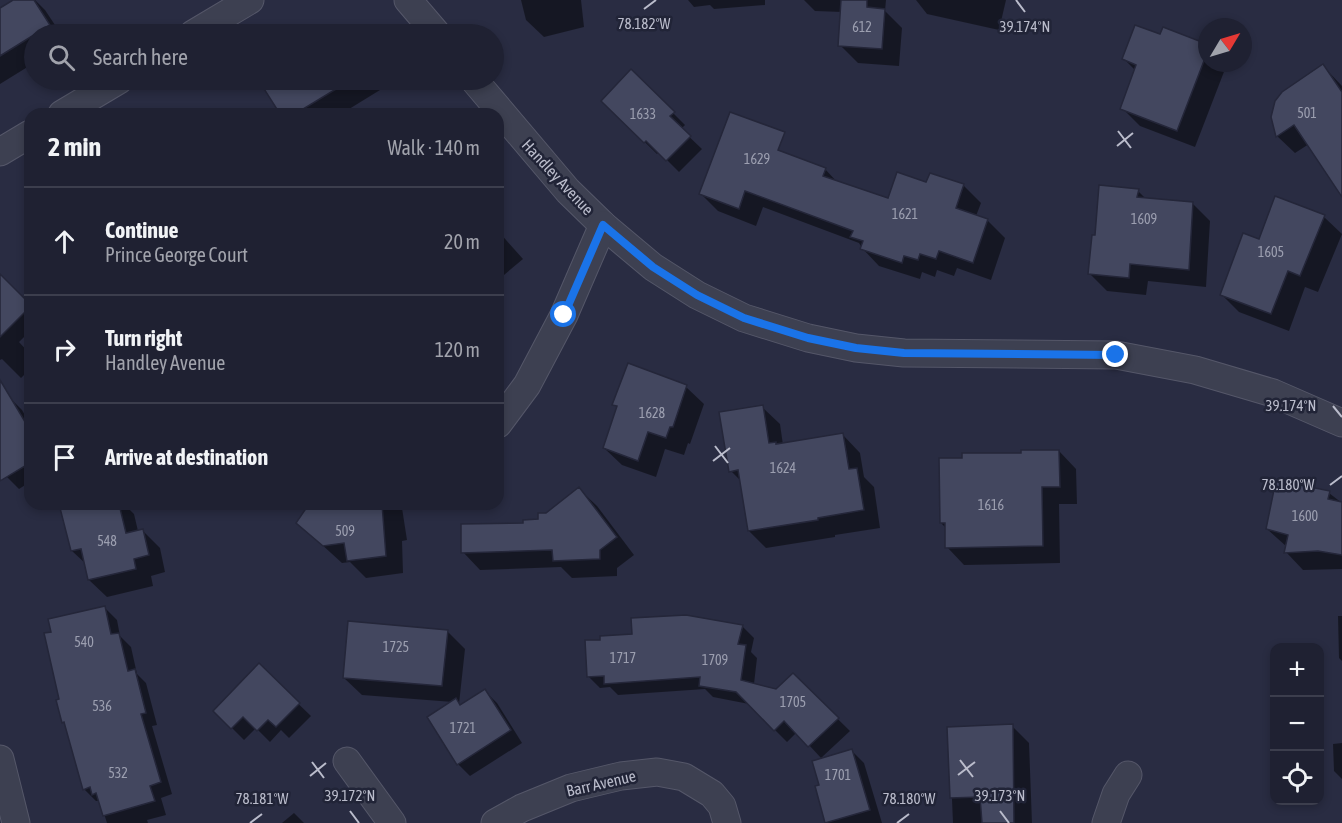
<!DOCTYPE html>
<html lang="en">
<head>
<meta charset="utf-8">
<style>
  :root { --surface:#1f2132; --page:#27293a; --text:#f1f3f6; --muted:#a1a3ac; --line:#3c3e4d }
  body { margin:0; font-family:"Asap Condensed",sans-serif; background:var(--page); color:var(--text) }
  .controls { position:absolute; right:18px; bottom:18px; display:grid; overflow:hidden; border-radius:12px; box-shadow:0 3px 9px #0003 }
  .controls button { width:54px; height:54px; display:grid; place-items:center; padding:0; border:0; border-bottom:2px solid var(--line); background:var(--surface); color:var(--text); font:30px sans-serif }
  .compass { position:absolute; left:1198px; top:18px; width:54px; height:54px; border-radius:50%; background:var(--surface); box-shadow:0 3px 9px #0003; rotate:52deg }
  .stop { position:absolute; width:18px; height:18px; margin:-14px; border:4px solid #1a73e8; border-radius:50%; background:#fff }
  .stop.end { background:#1a73e8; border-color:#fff; box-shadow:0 2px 6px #0008 }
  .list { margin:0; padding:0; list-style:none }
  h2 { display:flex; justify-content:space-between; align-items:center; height:78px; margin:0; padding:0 24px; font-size:26px }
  h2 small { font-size:20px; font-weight:400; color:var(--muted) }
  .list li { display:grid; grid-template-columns:39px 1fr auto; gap:18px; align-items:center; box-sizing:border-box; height:108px; padding:0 24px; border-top:2px solid var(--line) }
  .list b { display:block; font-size:22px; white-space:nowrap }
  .list p { margin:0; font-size:20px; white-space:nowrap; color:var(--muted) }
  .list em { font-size:20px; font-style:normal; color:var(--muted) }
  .icon { flex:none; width:33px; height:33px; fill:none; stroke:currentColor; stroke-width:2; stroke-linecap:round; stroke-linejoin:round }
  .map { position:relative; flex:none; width:1342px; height:823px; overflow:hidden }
  .search { position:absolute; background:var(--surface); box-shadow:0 3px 9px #0003; left:24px; top:24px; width:480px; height:66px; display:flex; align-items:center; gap:15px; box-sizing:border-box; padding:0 21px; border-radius:33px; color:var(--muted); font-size:22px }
  .panel { position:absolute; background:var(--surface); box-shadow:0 3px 9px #0003; left:24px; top:108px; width:480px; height:402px; border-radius:18px }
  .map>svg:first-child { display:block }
  .shadow { fill:#0007 }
  .building { fill:#43475f; stroke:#242639; stroke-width:1.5 }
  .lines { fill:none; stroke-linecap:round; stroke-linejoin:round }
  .street-casing { stroke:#555769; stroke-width:29 }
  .street { stroke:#3d4051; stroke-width:27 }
  .route { stroke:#1a73e8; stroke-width:8 }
  .ticks { fill:none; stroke:#babccb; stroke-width:2 }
  .labels { text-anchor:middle; stroke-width:5; stroke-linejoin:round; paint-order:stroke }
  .number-label { font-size:14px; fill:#9c9fb0 }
  .street-label { font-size:16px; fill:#babccb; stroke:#212437 }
  .ticks-label { font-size:15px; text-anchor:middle; fill:#babccb; stroke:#212437; stroke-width:5; stroke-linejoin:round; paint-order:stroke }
</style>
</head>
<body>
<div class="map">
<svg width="1342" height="823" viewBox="0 0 1342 823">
  <rect width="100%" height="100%" fill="#292c42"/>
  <!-- shadow -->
  <g class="shadow">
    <polygon points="16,0 35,0 45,10 61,34 34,34 34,63 0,84 0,10"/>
    <polygon points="521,0 581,0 584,27 544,37 526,20"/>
    <polygon points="688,0 765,0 765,5 714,9 710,5 694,7"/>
    <polygon points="804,0 886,0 885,11 902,28 899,66 858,63 840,45 842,12 815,11"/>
    <polygon points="916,0 1006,0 999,30 927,14"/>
    <polygon points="1161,36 1207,45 1207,63 1227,64 1195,147 1140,126 1122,108 1136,71 1124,59"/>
    <polygon points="1323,66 1342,86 1342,194 1309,144 1295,153 1277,136 1272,117"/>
    <polygon points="631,71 685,125 681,129 702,149 679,172 659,152 657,154 603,101"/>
    <polygon points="265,80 373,80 380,90 341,114 281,114 261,82"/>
    <polygon points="778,161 825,169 838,183 889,200 927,184 963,185 981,203 976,216 987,220 1005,238 991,280 957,268 954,276 937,270 935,277 922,272 920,279 879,266 862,248 859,243 763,207 756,226 718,211 701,194"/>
    <polygon points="1138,191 1146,199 1193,204 1210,221 1206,287 1148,281 1146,295 1107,291 1089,273 1096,237"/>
    <polygon points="1324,217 1342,234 1318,292 1305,287 1289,331 1239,312 1222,295 1260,241"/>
    <polygon points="498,222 504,228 499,232 523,259 498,280"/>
    <polygon points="0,276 30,306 30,331 19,342 30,354 30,369 21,378 2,359 0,360"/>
    <polygon points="686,387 704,404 690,444 688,443 684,455 665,449 656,477 622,465 604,448 618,408 614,404"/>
    <polygon points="10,398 22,410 30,424 30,482 19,489 7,477 0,465 0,404"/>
    <polygon points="762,407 780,424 783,445 843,435 860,453 864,477 874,487 880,528 835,535 835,537 766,548 749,531 741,481 731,471"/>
    <polygon points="1059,451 1076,469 1077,504 1059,504 1060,563 964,565 947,547 946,528 941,523 963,459"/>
    <polygon points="579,489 597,506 634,555 617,568 617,576 572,578 561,567 480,570 463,552 525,524 539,521"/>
    <polygon points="1329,493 1342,503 1342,569 1303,570 1286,552 1287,547 1267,529"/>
    <polygon points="86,504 124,504 134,514 138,531 142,530 160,548 165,572 151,576 153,586 107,597 89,580 86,564 72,551"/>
    <polygon points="311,504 398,504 402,508 407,540 402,541 403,573 366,578 350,562 342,563 298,523"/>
    <polygon points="105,608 117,620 120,636 131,647 137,674 146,683 157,725 152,726 172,794 161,798 166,815 147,820 148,823 107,823 100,801 96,801 84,789 66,725 64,722 53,633"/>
    <polygon points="1338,616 1342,616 1342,661 1339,658"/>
    <polygon points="742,626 754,638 751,652 757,658 754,684 777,690 793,675 850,731 821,758 797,732 787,742 749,704 713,697 705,689 618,695 610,687 600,688 588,676"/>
    <polygon points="447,631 465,649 459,704 462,706 485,691 497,703 522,743 470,776 458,764 453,702 362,695 344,678"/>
    <polygon points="259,666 311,716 289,738 281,730 270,742 256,728 244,740 215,711"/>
    <polygon points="1012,726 1029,743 1032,823 953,823 949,728"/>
    <polygon points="1342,743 1342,779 1334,771 1333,744"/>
    <polygon points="852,751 864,763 882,823 827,823 816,787 821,786"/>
    <polygon points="294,813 304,823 282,823"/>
  </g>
  <!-- building -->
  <g class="building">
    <polygon points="13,0 34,0 50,25 0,56 0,8"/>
    <polygon points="841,0 867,0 867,7 885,9 882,49 838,46"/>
    <polygon points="1135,25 1160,34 1163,27 1207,44 1207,53 1177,131 1120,109 1136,65 1122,59"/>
    <polygon points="1323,64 1342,92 1342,197 1294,125 1276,137 1271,117 1275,101 1282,92"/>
    <polygon points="631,69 675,112 670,116 691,136 666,161 646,141 644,143 601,101"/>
    <polygon points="262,80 351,80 295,114 280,114 259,81"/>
    <polygon points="730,112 785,132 778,150 826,168 823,176 888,198 897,172 926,182 930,173 964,184 956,208 988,219 973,263 939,251 936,259 920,254 918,260 904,256 902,263 860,249 863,241 850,237 853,231 745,191 739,209 699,194"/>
    <polygon points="1099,185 1139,189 1137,197 1193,202 1189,270 1130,264 1129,278 1088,274 1092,235 1095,235"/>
    <polygon points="1275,196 1325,215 1300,276 1288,271 1271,314 1220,295 1243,233 1259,239"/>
    <polygon points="0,274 30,304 30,307 0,337"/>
    <polygon points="628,363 687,385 673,427 670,427 666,438 648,432 638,461 603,448 617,406 612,405"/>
    <polygon points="0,380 30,430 30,463 0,481"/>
    <polygon points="763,405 769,443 776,442 776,444 843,433 849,469 857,468 864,510 818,518 818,520 748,531 738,470 729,472 719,412"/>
    <polygon points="1021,450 1059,450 1060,487 1042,487 1043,546 945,548 945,523 940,523 939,458 962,458 962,453 1021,453"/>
    <polygon points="1276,480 1330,491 1328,499 1342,502 1342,555 1318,551 1284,553 1288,535 1266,529"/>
    <polygon points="579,487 617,537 600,550 600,559 553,561 552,550 461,553 461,524 523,523 523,520 538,519 538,513 546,513"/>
    <polygon points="79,504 119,504 126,533 143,529 149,555 134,559 136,569 88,580 81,549 71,551 60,508"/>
    <polygon points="309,504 382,504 386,556 347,561 344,543 323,546 296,523"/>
    <polygon points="105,606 111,634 119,633 128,671 135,669 146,713 141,714 161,782 150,786 155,801 103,816 96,793 92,795 90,787 83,790 64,722 62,723 56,700 59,699 44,633 51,632 48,619"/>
    <polygon points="686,615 743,625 738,644 746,645 741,680 776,689 793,673 839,718 808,747 784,721 774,731 736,692 699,686 700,677 604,684 604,676 587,677 585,640 600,640 600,636 632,634 631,618"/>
    <polygon points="348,621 448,630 442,686 343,678"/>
    <polygon points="259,663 300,703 276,727 268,720 257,731 243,717 231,729 213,711"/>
    <polygon points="485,689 511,730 457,765 427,717 456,698 460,705"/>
    <polygon points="1013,724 1014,823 982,823 980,797 950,798 947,727"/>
    <polygon points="852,749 870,810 825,823 815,786 819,785 812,761"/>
  </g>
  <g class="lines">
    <!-- street casing -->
    <g class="street-casing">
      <g id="street">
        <polyline points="408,0 437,34"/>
        <polyline points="193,34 250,0"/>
        <polyline points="474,80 568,191 603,225 653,267 697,295 744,318 808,338 856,348 904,353 1116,355 1195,370 1273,393 1342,423"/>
        <polyline points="62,114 119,80"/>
        <polyline points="0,152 30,134"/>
        <polyline points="498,424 527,385 564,315 603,225"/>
        <polyline points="0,759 16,823"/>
        <polyline points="347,761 392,823"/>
        <polyline points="495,823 522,808 571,788 621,776 657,772 684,777 712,794 722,806 727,823"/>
        <polyline points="1106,823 1116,794 1128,775"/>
      </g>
    </g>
    <!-- street -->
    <use href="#street" class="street"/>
  </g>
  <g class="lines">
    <!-- route -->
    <polyline class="route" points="564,315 603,225 653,267 697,295 744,318 808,338 856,348 904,353 1116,355"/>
  </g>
  <!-- ticks -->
  <path class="ticks" d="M1016 0 1025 12M644 9 656 0M1118 131 1131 148M1117 146 1133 133M1333 406 1342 417M715 446 728 463M713 461 730 448M1330 485 1342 476M960 760 973 777M312 762 324 778M958 775 975 762M310 776 326 763M350 811 359 823M1000 811 1009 823M250 823 262 814M897 823 909 814"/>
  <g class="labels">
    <!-- number labels -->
    <g class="number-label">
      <text x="862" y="32">612</text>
      <text x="1307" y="118">501</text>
      <text x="643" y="119">1633</text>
      <text x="757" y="164">1629</text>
      <text x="905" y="219">1621</text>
      <text x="1144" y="224">1609</text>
      <text x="1271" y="257">1605</text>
      <text x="652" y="418">1628</text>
      <text x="783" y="473">1624</text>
      <text x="991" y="510">1616</text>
      <text x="1305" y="521">1600</text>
      <text x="345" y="536">509</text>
      <text x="107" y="546">548</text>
      <text x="84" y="647">540</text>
      <text x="396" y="652">1725</text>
      <text x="623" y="663">1717</text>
      <text x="715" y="665">1709</text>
      <text x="793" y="707">1705</text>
      <text x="102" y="711">536</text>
      <text x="463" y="733">1721</text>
      <text x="118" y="778">532</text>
      <text x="838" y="780">1701</text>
    </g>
    <!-- street labels -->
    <g class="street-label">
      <text transform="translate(558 177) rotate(47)" y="6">Handley Avenue</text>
      <text transform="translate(601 783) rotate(-13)" y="6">Barr Avenue</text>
    </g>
  </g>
  <g class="ticks-label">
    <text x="644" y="29">78.182°W</text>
    <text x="1025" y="32">39.174°N</text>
    <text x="1291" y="411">39.174°N</text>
    <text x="1288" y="490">78.180°W</text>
    <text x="350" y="801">39.172°N</text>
    <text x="1000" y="801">39.173°N</text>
    <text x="262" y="804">78.181°W</text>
    <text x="909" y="804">78.180°W</text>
  </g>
</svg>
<div class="controls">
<button>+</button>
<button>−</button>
<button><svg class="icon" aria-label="locate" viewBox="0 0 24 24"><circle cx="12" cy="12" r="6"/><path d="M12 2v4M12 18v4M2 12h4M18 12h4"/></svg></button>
</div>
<svg class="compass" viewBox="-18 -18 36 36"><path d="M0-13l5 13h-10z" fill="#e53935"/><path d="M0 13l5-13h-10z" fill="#a1a3ac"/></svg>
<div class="stop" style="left:564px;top:315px"></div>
<div class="stop end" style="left:1116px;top:355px"></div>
<div class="search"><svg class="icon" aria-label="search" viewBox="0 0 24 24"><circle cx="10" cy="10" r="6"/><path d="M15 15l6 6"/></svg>Search here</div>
<section class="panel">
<h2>2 min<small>Walk · 140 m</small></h2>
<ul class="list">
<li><svg class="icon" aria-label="ahead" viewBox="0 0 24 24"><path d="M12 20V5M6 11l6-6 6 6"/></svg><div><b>Continue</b><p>Prince George Court</p></div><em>20 m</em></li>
<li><svg class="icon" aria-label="right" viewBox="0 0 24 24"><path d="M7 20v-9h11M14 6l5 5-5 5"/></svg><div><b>Turn right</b><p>Handley Avenue</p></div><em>120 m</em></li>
<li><svg class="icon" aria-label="arrive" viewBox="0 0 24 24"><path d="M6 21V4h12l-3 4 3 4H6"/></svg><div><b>Arrive at destination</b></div></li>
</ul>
</section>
</div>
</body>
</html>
